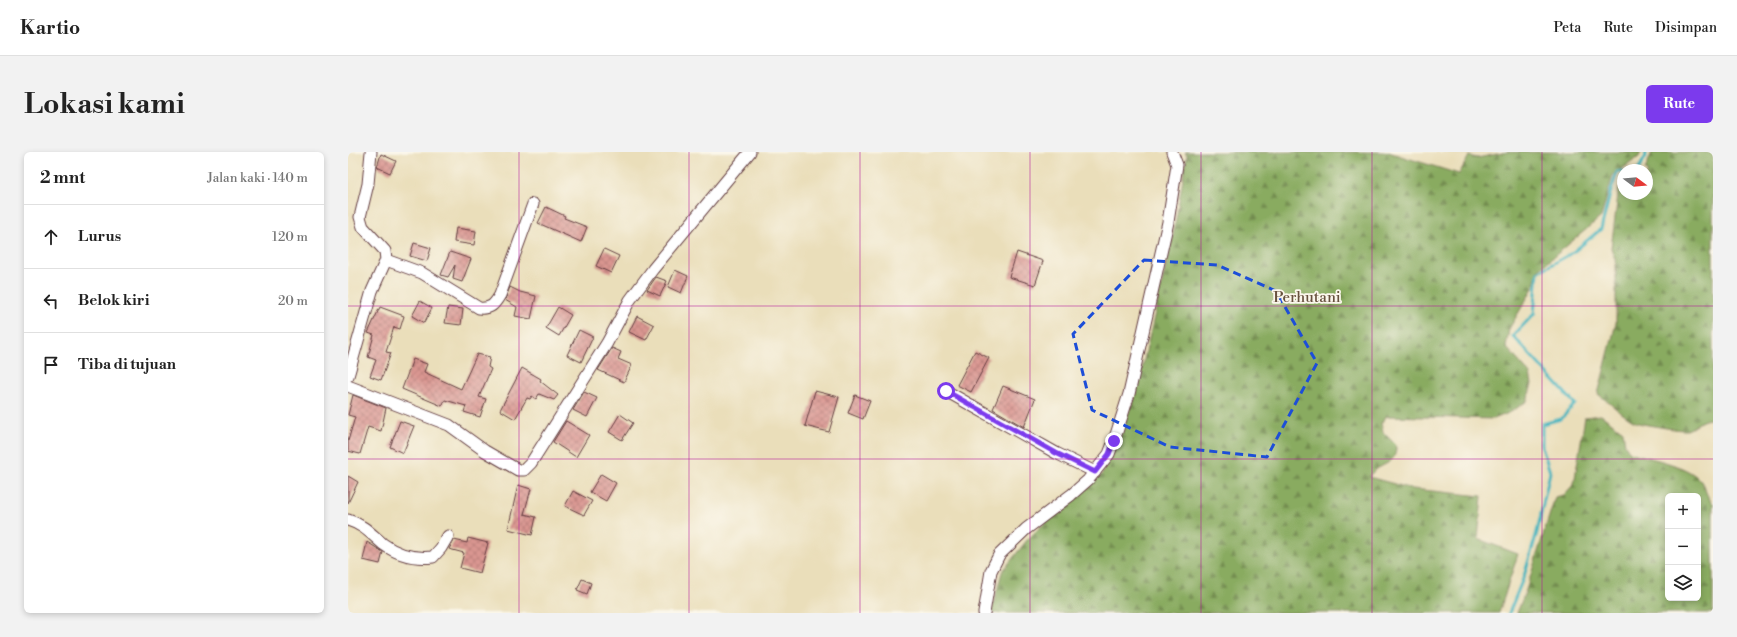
<!DOCTYPE html>
<html lang="id">
<head>
<meta charset="utf-8">
<style>
  :root { --surface:#fff; --page:#f2f2f2; --text:#222; --muted:#767676; --line:#e0e0e0; --accent:#7c3aed }
  body { margin:0; font-family:"Libre Bodoni",serif; background:var(--page); color:var(--text) }
  .controls { position:absolute; right:12px; bottom:12px; display:grid; overflow:hidden; border-radius:6px; box-shadow:0 2px 6px #0003 }
  .controls button { width:36px; height:36px; display:grid; place-items:center; padding:0; border:0; border-bottom:1px solid var(--line); background:var(--surface); color:var(--text); font:20px sans-serif }
  .compass { position:absolute; left:1269px; top:12px; width:36px; height:36px; border-radius:50%; background:var(--surface); box-shadow:0 2px 6px #0003; rotate:106deg }
  .stop { position:absolute; width:12px; height:12px; margin:-9px; border:3px solid #7c3aed; border-radius:50%; background:#fff }
  .stop.end { background:#7c3aed; border-color:#fff; box-shadow:0 1px 4px #0008 }
  .list { margin:0; padding:0; list-style:none }
  h2 { display:flex; justify-content:space-between; align-items:center; height:52px; margin:0; padding:0 16px; font-size:17px }
  h2 small { font-size:13px; font-weight:400; color:var(--muted) }
  .list li { display:grid; grid-template-columns:26px 1fr auto; gap:12px; align-items:center; box-sizing:border-box; height:64px; padding:0 16px; border-top:1px solid var(--line) }
  .list b { display:block; font-size:15px; white-space:nowrap }
  .list em { font-size:13px; font-style:normal; color:var(--muted) }
  .icon { flex:none; width:22px; height:22px; fill:none; stroke:currentColor; stroke-width:2; stroke-linecap:round; stroke-linejoin:round }
  .map { position:relative; flex:none; width:1365px; height:461px; overflow:hidden; border-radius:6px }
  header { display:flex; align-items:center; gap:24px; box-sizing:border-box; height:56px; padding:0 20px; background:var(--surface); border-bottom:1px solid var(--line) }
  header strong { font-size:19px }
  nav { display:flex; gap:22px; margin-inline-start:auto; font-size:14px }
  .intro { display:flex; align-items:center; justify-content:space-between; box-sizing:border-box; height:96px; padding:0 24px }
  h1 { margin:0; font-size:28px }
  .button { padding:10px 18px; border-radius:6px; background:var(--accent); color:#fff; font-size:14px; font-weight:700 }
  main { display:flex; gap:24px; padding:0 24px }
  aside { flex:1; background:var(--surface); border-radius:6px; box-shadow:0 2px 6px #0003 }
  .map>svg:first-child { display:block }
  .forest { fill:url(#forest-firs); stroke:#6a6546; fill-rule:evenodd }
  .lines { fill:none; stroke-linecap:round; stroke-linejoin:round }
  .stream { stroke:#46b5bf; stroke-width:3 }
  .building { fill:url(#building-cross-hatch) }
  .minor-casing { stroke:#623c40; stroke-width:13 }
  .minor { stroke:#fff; stroke-width:11 }
  .route { stroke:#7c3aed; stroke-width:5 }
  .marked { fill:none; stroke:#1d4ed8; stroke-width:3; stroke-dasharray:8 5; stroke-linejoin:round }
  .grid { fill:none; stroke:#b5179e; stroke-width:1; stroke-opacity:0.55 }
  .labels { text-anchor:middle; stroke-width:3.5; stroke-linejoin:round; paint-order:stroke }
  .park-label { font-size:15px; fill:#67513e; stroke:#fbf7ec }
</style>
</head>
<body>
<header>
<strong>Kartio</strong>
<nav><a>Peta</a><a>Rute</a><a>Disimpan</a></nav>
</header>
<div class="intro"><h1>Lokasi kami</h1><a class="button">Rute</a></div>
<main>
<aside>
<h2>2 mnt<small>Jalan kaki · 140 m</small></h2>
<ul class="list">
<li><svg class="icon" aria-label="ahead" viewBox="0 0 24 24"><path d="M12 20V5M6 11l6-6 6 6"/></svg><div><b>Lurus</b></div><em>120 m</em></li>
<li><svg class="icon" aria-label="left" viewBox="0 0 24 24"><path d="M17 20v-9H6M10 6l-5 5 5 5"/></svg><div><b>Belok kiri</b></div><em>20 m</em></li>
<li><svg class="icon" aria-label="arrive" viewBox="0 0 24 24"><path d="M6 21V4h12l-3 4 3 4H6"/></svg><div><b>Tiba di tujuan</b></div></li>
</ul>
</aside>
<div class="map">
<svg width="1365" height="461" viewBox="0 0 1365 461">
  <defs>
    <pattern id="forest-firs" width="22" height="20" patternUnits="userSpaceOnUse"><rect width="22" height="20" fill="#89ab60"/><path d="M5 1l3.5 6h-7zM16 11l3.5 6h-7z" fill="#728b4f"/></pattern>
    <pattern id="building-cross-hatch" width="8" height="8" patternUnits="userSpaceOnUse"><rect width="8" height="8" fill="#da9691"/><path d="M0 0l8 8M0 8l8-8" fill="none" stroke="#b37a77"/></pattern>
  </defs>
  <rect width="100%" height="100%" fill="#fbf7ec"/>
  <filter id="ink" filterUnits="userSpaceOnUse"><feTurbulence type="fractalNoise" baseFrequency=".025" numOctaves="2"/><feDisplacementMap in="SourceGraphic" scale="8" xChannelSelector="R" yChannelSelector="G"/><feConvolveMatrix kernelMatrix="1 2 1 2 8 2 1 2 1" color-interpolation-filters="sRGB"/></filter>
  <filter id="wash" filterUnits="userSpaceOnUse"><feTurbulence type="fractalNoise" baseFrequency=".012" numOctaves="4" result="noise"/><feDisplacementMap in="SourceGraphic" scale="16" xChannelSelector="R" yChannelSelector="G"/><feGaussianBlur stdDeviation="0.9" result="paint"/><feColorMatrix in="noise" values="0 0 0 0 0 0 0 0 0 0 0 0 0 0 0 0 0 1.4 0 .05"/><feComposite in="paint" operator="in"/></filter>
  <g filter="url(#wash)">
    <rect width="100%" height="100%" fill="#eadeba"/>
    <!-- forest -->
    <g class="forest">
      <path d="M837 0H1040L1111 22 1121 4 1129 6 1159 0H1293L1291 5 1265 23 1253 65 1190 118 1185 136 1161 177 1158 195 1182 222 1184 232 1179 249 1163 260 1146 267 1039 264 1033 271 1035 280 1048 293C1049 316 1031 309 1021 325L1065 337 1134 344 1130 387 1170 402 1151 461H643L654 420 679 388 711 357 754 322 787 246 825 84 839 3Z"/>
      <path d="M1304 0H1365V268L1364 267C1352 267 1348 275 1339 278 1334 279 1291 272 1287 270 1274 263 1262 251 1250 242L1268 171V110L1263 96 1271 35 1275 30V42H1299V18H1297Z"/>
      <path d="M1253 263 1275 279 1277 293 1282 300C1302 307 1337 312 1351 327 1358 334 1357 344 1365 351V461H1169L1179 435 1207 345 1216 343 1226 332 1237 265ZM1320 344H1350V446H1320Z"/>
    </g>
    <g class="lines">
      <!-- stream -->
      <g class="stream">
        <polyline points="1290,18 1298,4 1297,0"/>
        <polyline points="1161,461 1176,424 1189,380 1202,320 1194,295 1194,272 1213,267 1227,252 1165,184 1186,162 1190,120 1224,101 1253,77 1262,42 1269,20 1275,20"/>
      </g>
    </g>
    <g id="blocks">
      <!-- building -->
      <g class="building">
        <polygon points="33,2 48,9 42,21 29,15"/>
        <polygon points="198,55 217,64 216,66 239,75 233,90 190,71"/>
        <polygon points="108,76 128,79 126,93 106,90"/>
        <polygon points="66,91 83,96 79,109 62,104"/>
        <polygon points="256,97 271,104 263,121 248,114"/>
        <polygon points="102,100 123,107 114,130 105,127 107,113 100,125 93,123"/>
        <polygon points="669,100 695,109 687,133 661,125"/>
        <polygon points="327,118 340,124 333,141 320,135"/>
        <polygon points="308,125 319,129 312,144 299,138"/>
        <polygon points="162,135 172,140 188,144 183,167 167,164 169,155 157,148"/>
        <polygon points="72,149 84,156 76,171 64,164"/>
        <polygon points="32,155 56,164 52,177 46,175 38,200 43,201 33,228 22,224 28,208 20,205 26,183 20,181"/>
        <polygon points="100,155 115,157 113,173 97,171"/>
        <polygon points="210,155 223,163 211,184 198,176"/>
        <polygon points="289,164 306,173 298,188 281,180"/>
        <polygon points="231,178 245,185 233,210 219,203"/>
        <polygon points="264,196 273,200 270,207 284,213 276,230 250,218"/>
        <polygon points="627,199 641,206 623,240 609,233"/>
        <polygon points="129,202 142,205 140,215 143,217 131,245 138,247 132,265 116,260 118,254 97,248 94,254 54,237 65,207 79,212 76,220 113,237"/>
        <polygon points="174,216 193,227 192,229 210,243 206,248 191,242 188,247 184,244 182,247 179,246 167,267 152,258"/>
        <polygon points="655,234 687,247 676,275 645,257"/>
        <polygon points="467,239 491,245 481,280 457,274"/>
        <polygon points="236,240 249,246 239,265 225,258"/>
        <polygon points="5,243 38,256 33,279 20,275 12,302 0,299 0,289 7,265 0,263"/>
        <polygon points="507,243 522,249 515,267 500,261"/>
        <polygon points="272,262 285,271 274,288 261,280"/>
        <polygon points="52,269 66,274 55,301 42,295"/>
        <polygon points="218,269 241,283 228,305 205,290"/>
        <polygon points="253,322 268,331 258,349 242,340"/>
        <polygon points="0,324 10,330 0,351"/>
        <polygon points="170,333 183,337 176,362 188,365 184,383 160,377"/>
        <polygon points="225,339 244,349 236,363 217,354"/>
        <polygon points="120,386 140,391 132,421 112,416 116,401 101,397 106,388 119,391"/>
        <polygon points="19,390 35,400 32,412 15,408"/>
        <polygon points="234,427 243,431 239,442 229,438"/>
      </g>
    </g>
  </g>
  <g filter="url(#ink)">
    <use href="#blocks" fill-opacity="0" stroke="#623c40" stroke-width="1"/>
    <g class="lines">
      <!-- minor casing -->
      <g class="minor-casing">
        <g id="minor">
          <path d="M38 108 74 121 131 156C143 157 146 153 152 143L185 52"/>
          <polyline points="0,224 24,139 38,108 37,99 15,75 12,65 20,32 23,0"/>
          <polyline points="0,234 101,273 137,299 170,318 176,318 183,311 259,191 282,148 305,117 402,0"/>
          <polyline points="598,239 708,301 747,320"/>
          <path d="M0 368C16 373 23 382 35 392 50 403 67 407 85 405L93 396 100 384"/>
          <polyline points="636,461 643,419 651,403 678,377 723,343 740,328 761,302 766,289 781,242 820,70 829,13 824,0"/>
        </g>
      </g>
      <!-- minor -->
      <use href="#minor" class="minor"/>
    </g>
  </g>
  <g class="lines" filter="url(#ink)">
    <!-- route -->
    <polyline class="route" points="598,239 708,301 747,320 761,302 766,289"/>
  </g>
  <!-- marked area -->
  <path class="marked" d="M796 108 869 113 928 139 969 211 919 305 822 295 744 258 725 182Z"/>
  <!-- grid -->
  <path class="grid" d="M171 0V461M341 0V461M512 0V461M682 0V461M853 0V461M1024 0V461M1194 0V461M0 154H1365M0 307H1365"/>
  <g class="labels">
    <!-- park labels -->
    <g class="park-label">
      <text x="959" y="150">Perhutani</text>
    </g>
  </g>
</svg>
<div class="controls">
<button>+</button>
<button>−</button>
<button><svg class="icon" aria-label="layers" viewBox="0 0 24 24"><path d="M12 4l9 5-9 5-9-5zM3 14l9 5 9-5"/></svg></button>
</div>
<svg class="compass" viewBox="-18 -18 36 36"><path d="M0-13l5 13h-10z" fill="#e53935"/><path d="M0 13l5-13h-10z" fill="#767676"/></svg>
<div class="stop" style="left:598px;top:239px"></div>
<div class="stop end" style="left:766px;top:289px"></div>
</div>
</main>
</body>
</html>
